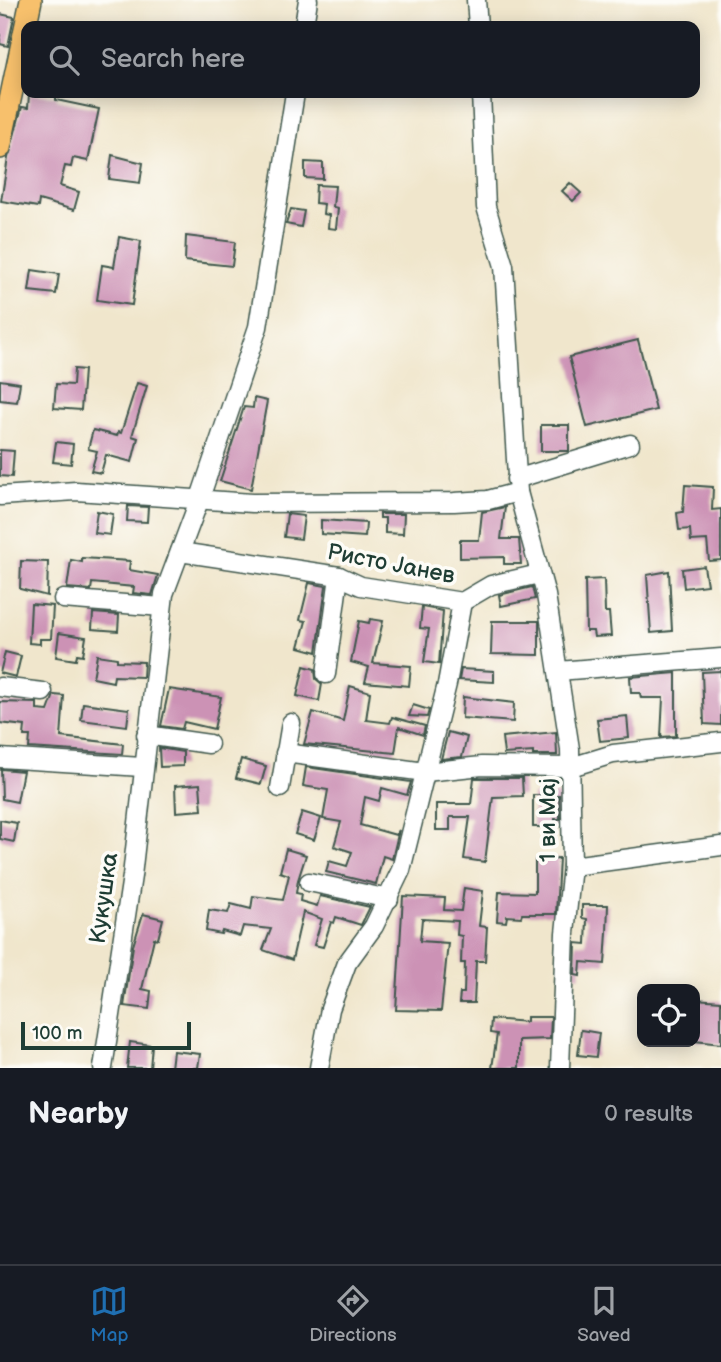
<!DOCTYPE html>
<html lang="en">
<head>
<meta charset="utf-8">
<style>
  :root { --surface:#171b24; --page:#242831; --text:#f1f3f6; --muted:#9ea1a6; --line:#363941; --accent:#1f6fb2 }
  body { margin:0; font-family:"Balsamiq Sans",sans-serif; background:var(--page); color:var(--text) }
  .controls { position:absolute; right:21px; bottom:21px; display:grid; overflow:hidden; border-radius:14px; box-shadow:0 4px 18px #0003 }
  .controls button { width:63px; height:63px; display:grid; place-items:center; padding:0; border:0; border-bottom:2px solid var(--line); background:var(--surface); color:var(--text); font:35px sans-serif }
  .scale { position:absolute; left:21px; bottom:18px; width:170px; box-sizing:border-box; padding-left:7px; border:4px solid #1f3d34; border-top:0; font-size:19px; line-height:24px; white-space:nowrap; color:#1f3d34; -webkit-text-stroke:5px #fdfcf7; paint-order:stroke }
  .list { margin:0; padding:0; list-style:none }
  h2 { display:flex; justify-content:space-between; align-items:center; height:91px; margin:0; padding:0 28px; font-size:30px }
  h2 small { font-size:23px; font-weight:400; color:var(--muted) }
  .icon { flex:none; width:38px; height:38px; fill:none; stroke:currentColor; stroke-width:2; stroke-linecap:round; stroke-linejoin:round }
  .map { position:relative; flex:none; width:721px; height:1068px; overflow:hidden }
  .search { position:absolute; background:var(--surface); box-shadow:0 4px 18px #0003; left:21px; right:21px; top:21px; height:77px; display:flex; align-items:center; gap:18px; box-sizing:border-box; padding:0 24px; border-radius:14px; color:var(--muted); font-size:26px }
  .sheet { height:196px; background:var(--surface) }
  nav { display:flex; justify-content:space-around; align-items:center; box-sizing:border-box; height:98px; border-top:2px solid var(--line); background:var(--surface); font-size:19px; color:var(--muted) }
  nav a { display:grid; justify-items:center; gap:4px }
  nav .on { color:var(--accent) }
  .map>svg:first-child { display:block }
  .building { fill:#cc92b5 }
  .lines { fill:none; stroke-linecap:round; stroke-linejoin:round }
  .minor-casing { stroke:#3e564b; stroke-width:21 }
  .major-casing { stroke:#3e564b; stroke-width:24 }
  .minor { stroke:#fff; stroke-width:18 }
  .major { stroke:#f7c06c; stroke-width:21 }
  .labels { text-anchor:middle; stroke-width:7; stroke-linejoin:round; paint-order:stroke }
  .street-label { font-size:23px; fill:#1f3d34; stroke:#fdfcf7 }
</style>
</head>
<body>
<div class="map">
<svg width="721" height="1068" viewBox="0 0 721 1068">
  <rect width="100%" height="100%" fill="#fdfcf7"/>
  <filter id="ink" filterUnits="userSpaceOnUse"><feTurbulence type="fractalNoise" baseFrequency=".0143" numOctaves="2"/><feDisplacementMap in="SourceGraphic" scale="14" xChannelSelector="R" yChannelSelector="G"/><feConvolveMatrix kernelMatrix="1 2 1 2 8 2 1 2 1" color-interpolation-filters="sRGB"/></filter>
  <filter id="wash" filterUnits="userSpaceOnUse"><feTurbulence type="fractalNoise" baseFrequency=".00686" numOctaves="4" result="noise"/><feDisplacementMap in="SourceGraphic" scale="28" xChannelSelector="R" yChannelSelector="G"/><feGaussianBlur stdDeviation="1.57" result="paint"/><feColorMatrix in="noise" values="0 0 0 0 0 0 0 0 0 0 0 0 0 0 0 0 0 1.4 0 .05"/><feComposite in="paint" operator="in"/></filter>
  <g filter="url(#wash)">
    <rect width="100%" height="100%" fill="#f0e6cc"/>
    <g id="blocks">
      <!-- building -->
      <g class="building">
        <polygon points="0,14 14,17 8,46 0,44"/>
        <polygon points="29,94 56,96 56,100 99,109 88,161 73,158 71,167 65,166 60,186 79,192 74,210 39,200 38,207 1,201 8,158 22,107 28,108"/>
        <polygon points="112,155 143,163 140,183 109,179"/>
        <polygon points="305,162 323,163 323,179 305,178"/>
        <polygon points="570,183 581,193 573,201 562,191"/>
        <polygon points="316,185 335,186 333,207 338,208 336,229 328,228 329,215 323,214 324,204 315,203"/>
        <polygon points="291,209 304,211 301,227 286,224"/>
        <polygon points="186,236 235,242 232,266 185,261"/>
        <polygon points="119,237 141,241 132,305 97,300 102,265 114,267"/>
        <polygon points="32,270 59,274 56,294 29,291"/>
        <polygon points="638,340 656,410 587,427 569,357"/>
        <polygon points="74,369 84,370 81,410 54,408 56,384 73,385"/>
        <polygon points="0,380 20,383 17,402 0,400"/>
        <polygon points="137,383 147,386 132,436 138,438 132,462 106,455 101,473 91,471 97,451 88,449 93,430 117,436 118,432 121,433"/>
        <polygon points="254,398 267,401 251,489 220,481 244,407 253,408"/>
        <rect x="541" y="425" width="28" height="26"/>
        <polygon points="56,442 73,444 71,464 53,462"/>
        <polygon points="0,450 14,451 12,477 0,476"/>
        <polygon points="685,485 713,487 712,510 721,509 721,560 709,561 707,540 691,541 690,529 679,530 677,513 683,512"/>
        <polygon points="128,506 148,507 147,522 127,521"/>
        <polygon points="505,507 501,539 519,539 521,564 504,564 504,557 460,558 460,540 479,540 482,512"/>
        <polygon points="97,511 113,514 110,535 94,533"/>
        <polygon points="287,514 304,516 301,539 284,537"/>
        <polygon points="380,514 404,514 403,534 385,533 385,518 380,518"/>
        <polygon points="321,520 366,523 365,537 321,534"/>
        <polygon points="82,558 130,561 129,570 158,575 152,595 133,593 134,587 92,583 91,590 67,588 71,560 82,562"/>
        <polygon points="21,561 48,562 47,596 20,589"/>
        <polygon points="704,566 707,585 684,588 682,569"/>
        <polygon points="669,571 672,631 651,633 647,575"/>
        <polygon points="604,579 605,612 609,612 611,636 594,637 593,631 586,631 585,580"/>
        <polygon points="309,583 326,586 317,652 299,647 306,621 300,620"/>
        <polygon points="532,587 535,599 501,606 499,595"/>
        <polygon points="31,604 53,606 51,639 40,639 40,644 29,643"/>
        <polygon points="422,607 443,611 439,664 424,662 429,629 420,628"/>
        <polygon points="93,613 119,615 118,631 92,629"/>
        <polygon points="370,619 383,621 373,663 411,666 409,686 365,682 369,667 351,662 359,621 369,623"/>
        <polygon points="492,621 539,621 539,655 491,654"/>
        <polygon points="59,633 86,637 83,655 77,654 76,660 56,657"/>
        <polygon points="5,652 21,656 16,677 0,673"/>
        <polygon points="97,655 117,658 117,661 144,662 143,677 114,676 113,682 93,678"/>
        <polygon points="304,666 315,669 316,679 322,684 319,701 297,696"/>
        <polygon points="461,669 494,671 494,682 459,680"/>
        <polygon points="721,671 721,725 704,724 702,672"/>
        <polygon points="676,673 676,736 661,737 663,698 641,698 640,693 631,693 630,677"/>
        <polygon points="350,686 370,692 366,720 390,723 392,717 425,726 423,735 399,727 395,753 304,744 313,712 343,721"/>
        <polygon points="169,689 221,697 214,729 184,722 182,729 161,726"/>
        <polygon points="54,695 64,696 61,737 123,744 122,754 29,748 30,736 24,736 25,726 0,723 0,702 37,703 37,710 48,711"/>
        <polygon points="463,697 514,703 513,722 462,718"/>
        <polygon points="83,703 129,709 127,726 81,720"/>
        <polygon points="413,705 429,710 427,717 409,716"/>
        <polygon points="627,716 629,738 600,741 597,719"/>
        <polygon points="448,732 467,737 462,757 441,759"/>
        <polygon points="556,732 557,755 533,755 533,752 504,754 502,737"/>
        <polygon points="159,748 183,752 183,766 160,767"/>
        <polygon points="241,759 266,766 261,784 236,778"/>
        <polygon points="306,767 411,782 407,795 382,788 379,801 365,797 360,825 396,835 399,830 392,859 383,856 376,884 326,872 329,861 347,866 352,852 334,846 341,822 323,819 328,790 303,786"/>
        <polygon points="1,769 23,771 17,802 2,799"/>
        <polygon points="474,778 522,778 523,796 493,797 485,862 464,859 470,817 450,817 450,830 436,830 436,804 471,804"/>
        <polygon points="200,784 202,810 176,812 175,786"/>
        <polygon points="533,795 559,795 560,819 555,819 555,827 533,827"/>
        <polygon points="302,812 321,818 314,840 295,834"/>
        <polygon points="0,820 17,823 14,842 0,839"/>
        <polygon points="286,849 306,855 298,880 296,893 301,894 300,901 317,906 320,896 370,907 361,925 336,917 334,923 331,922 323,947 314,945 322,919 303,912 292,960 263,950 271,929 243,926 240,936 222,931 221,934 206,931 209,910 228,913 231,904 251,909 253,896 283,900 289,875 280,872"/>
        <polygon points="559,858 556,914 522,914 521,917 507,916 506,922 497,921 499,892 535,893 535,859"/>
        <polygon points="464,888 483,891 479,926 487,927 485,961 476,961 474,1003 459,1003 460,993 464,993 465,963 461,963 462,936 457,935 458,921 422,919 420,941 448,943 441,1011 396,1010 403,896 445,898 444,910 461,911"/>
        <polygon points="582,905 608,905 607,932 605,964 581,962 580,976 575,975 576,943 586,944 587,919 582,918"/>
        <polygon points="143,914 163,919 158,939 154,938 142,989 151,991 149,1009 124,1006 133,946"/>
        <polygon points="695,999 721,1001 721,1044 695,1041"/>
        <polygon points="527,1017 551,1017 550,1039 519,1040 519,1068 492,1068 497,1034 490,1033 491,1019 527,1022"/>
        <polygon points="581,1030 599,1033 596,1057 578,1055"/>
        <polygon points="130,1042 152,1045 150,1068 127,1068"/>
        <polygon points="173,1051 200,1054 198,1068 171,1068"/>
      </g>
    </g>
  </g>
  <g filter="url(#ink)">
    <use href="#blocks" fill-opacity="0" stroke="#3e564b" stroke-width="2"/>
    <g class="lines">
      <!-- minor casing -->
      <g class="minor-casing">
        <g id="minor">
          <polyline points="476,0 478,26"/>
          <polyline points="304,26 308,0"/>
          <polyline points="481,93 486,207 504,266 518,492 546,595 570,749 572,866 565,933 560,1068"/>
          <polyline points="516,479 630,444"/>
          <polyline points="0,496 76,491 252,503 454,502 488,500 518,492"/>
          <polyline points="180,552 339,576 361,586 462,602 447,684 401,870 374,926 347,963 330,1009 319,1068"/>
          <polyline points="63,599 162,607"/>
          <polyline points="462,602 491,585 539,574"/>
          <polyline points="558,671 721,658"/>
          <polyline points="326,674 339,576"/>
          <polyline points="0,687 43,692"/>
          <polyline points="146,735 209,744"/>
          <polyline points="285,753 425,772 482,766 571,767 613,754 721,742"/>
          <polyline points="0,758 142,767"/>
          <polyline points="280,788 291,723"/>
          <polyline points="572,866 721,846"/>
          <polyline points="309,882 389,899"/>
          <polyline points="103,1068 132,876 164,594 200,498 258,327 295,93"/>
        </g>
      </g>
      <!-- major casing -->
      <g class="major-casing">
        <polyline id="major" points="0,148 31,0"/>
      </g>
      <!-- minor -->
      <use href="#minor" class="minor"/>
      <!-- major -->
      <use href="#major" class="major"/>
    </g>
  </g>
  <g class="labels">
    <!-- street labels -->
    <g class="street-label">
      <text transform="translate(391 563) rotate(11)" y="8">Ристо Јанев</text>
      <text transform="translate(547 820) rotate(-90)" y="8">1 ви Мај</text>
      <text transform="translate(103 898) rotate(-82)" y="8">Кукушка</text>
    </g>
  </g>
</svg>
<div class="controls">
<button><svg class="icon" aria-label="locate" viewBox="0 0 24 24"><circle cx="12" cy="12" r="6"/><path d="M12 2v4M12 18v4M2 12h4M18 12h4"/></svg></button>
</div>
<div class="scale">100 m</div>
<div class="search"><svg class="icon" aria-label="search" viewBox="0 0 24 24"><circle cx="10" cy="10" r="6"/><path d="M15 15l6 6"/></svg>Search here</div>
</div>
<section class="sheet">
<h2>Nearby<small>0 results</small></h2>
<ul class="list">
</ul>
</section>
<nav>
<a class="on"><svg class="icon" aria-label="map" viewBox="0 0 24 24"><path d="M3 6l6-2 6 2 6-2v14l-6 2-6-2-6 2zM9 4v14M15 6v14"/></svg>Map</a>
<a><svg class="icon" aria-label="directions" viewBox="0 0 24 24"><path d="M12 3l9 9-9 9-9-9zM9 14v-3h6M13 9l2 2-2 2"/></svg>Directions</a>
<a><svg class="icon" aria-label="saved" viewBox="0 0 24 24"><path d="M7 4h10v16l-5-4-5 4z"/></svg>Saved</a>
</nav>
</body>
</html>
